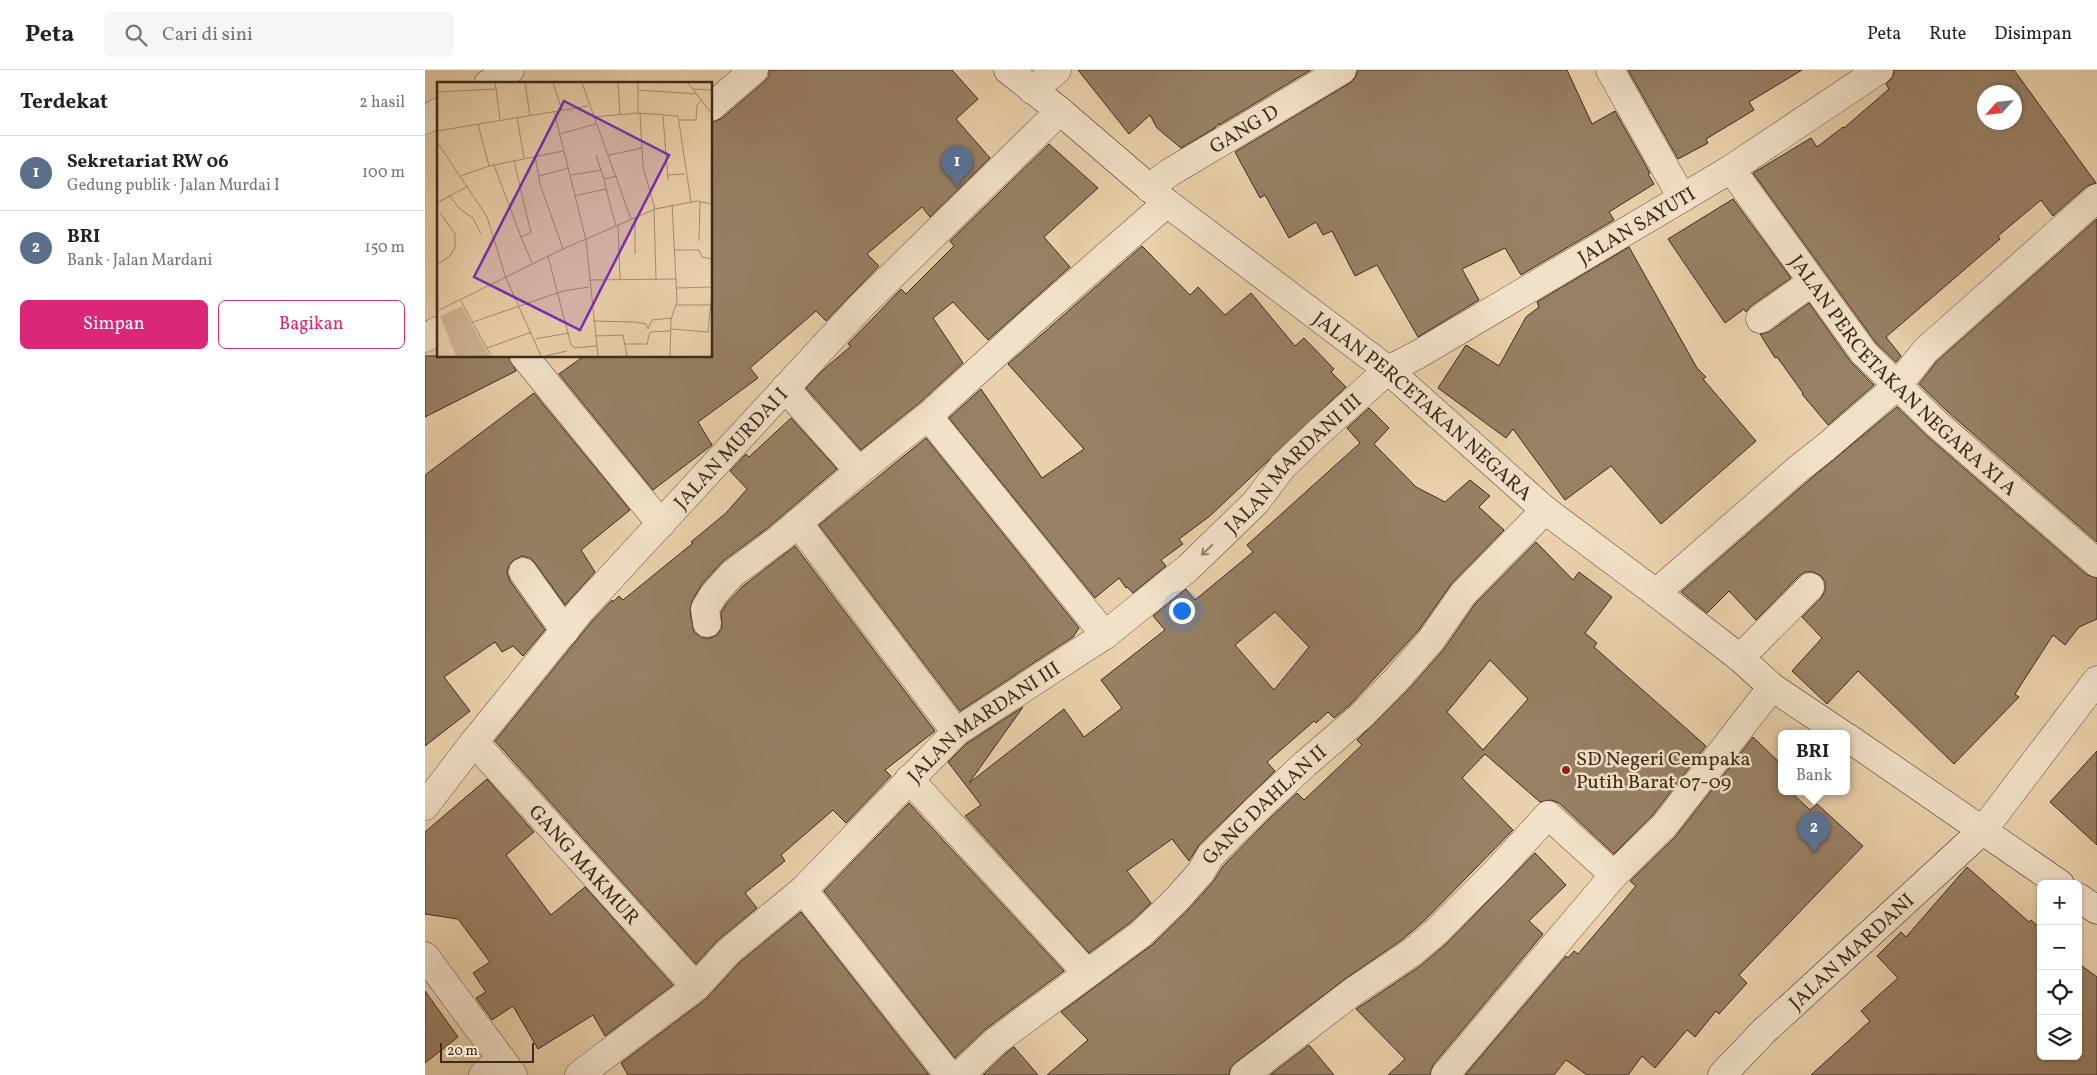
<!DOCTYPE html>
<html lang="id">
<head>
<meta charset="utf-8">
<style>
  :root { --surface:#fff; --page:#f6f6f6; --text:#202124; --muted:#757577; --line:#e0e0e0; --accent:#db2777 }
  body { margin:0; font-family:Vollkorn,serif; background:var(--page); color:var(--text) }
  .controls { position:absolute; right:15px; bottom:15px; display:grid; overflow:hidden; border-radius:8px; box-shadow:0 1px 4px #0004 }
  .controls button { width:45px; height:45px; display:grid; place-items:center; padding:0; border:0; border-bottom:1px solid var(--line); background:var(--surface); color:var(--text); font:25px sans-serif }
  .compass { position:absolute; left:1552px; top:15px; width:45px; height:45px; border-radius:50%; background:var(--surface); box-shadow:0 1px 4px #0004; rotate:243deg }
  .scale { position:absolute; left:15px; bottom:12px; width:94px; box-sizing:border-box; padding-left:5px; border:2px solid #3f291a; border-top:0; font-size:14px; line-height:18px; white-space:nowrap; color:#3f291a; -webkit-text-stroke:4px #f1e1c8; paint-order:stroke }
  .you { position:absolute; left:756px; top:540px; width:18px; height:18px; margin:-12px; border:4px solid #fff; border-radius:50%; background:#1a73e8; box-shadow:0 0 0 8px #1a73e833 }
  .badge { display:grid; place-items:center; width:32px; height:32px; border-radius:50%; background:var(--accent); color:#fff; font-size:16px; font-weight:700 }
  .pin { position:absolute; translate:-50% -41px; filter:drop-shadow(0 1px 2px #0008) }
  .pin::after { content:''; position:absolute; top:26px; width:18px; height:15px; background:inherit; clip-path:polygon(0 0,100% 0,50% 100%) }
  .popup { position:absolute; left:1353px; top:660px; width:72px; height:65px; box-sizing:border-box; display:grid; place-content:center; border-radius:8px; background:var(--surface); filter:drop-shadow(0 1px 4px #0005); font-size:16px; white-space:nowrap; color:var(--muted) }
  .popup b { font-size:19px; color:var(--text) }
  .popup::after { content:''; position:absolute; left:50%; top:100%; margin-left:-10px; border:10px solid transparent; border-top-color:var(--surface) }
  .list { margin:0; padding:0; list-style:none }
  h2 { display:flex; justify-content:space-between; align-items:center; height:65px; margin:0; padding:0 20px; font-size:21px }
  h2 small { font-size:16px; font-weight:400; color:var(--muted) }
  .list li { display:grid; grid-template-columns:32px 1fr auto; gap:15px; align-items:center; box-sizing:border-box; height:75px; padding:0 20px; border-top:1px solid var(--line) }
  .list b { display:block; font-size:19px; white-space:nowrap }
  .list p { margin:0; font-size:16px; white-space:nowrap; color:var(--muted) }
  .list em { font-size:16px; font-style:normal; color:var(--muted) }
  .actions { display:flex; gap:10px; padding:15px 20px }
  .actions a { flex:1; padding:11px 0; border:1px solid var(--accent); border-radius:8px; text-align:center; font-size:18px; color:var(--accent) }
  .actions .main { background:var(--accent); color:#fff }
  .icon { flex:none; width:28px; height:28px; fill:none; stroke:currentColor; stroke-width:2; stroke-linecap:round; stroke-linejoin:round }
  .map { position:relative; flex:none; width:1672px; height:1005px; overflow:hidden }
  header { display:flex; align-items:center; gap:30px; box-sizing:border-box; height:70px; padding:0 25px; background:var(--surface); border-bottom:1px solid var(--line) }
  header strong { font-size:24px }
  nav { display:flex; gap:28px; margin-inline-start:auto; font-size:18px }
  .search { width:350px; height:45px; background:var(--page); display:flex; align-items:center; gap:12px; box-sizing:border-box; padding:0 18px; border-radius:8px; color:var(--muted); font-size:19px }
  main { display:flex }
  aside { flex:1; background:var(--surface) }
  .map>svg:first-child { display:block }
  .building { fill:#988065; stroke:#3f291a; fill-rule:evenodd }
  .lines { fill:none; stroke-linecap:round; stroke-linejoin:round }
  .street-casing { stroke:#6a533e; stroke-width:29 }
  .secondary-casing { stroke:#3f291a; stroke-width:29 }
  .street { stroke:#f1e1c8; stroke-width:28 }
  .secondary { stroke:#f1e1c8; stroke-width:28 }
  .oneway { stroke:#988571 }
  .poi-dot { fill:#8f2418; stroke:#f1e1c8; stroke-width:2 }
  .labels { text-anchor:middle; stroke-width:5; stroke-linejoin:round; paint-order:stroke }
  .street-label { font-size:20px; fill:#3f291a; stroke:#f1e1c8 }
  .poi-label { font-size:20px; fill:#3f291a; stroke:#f1e1c8; text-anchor:start }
  .inset-road { fill:none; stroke:#a68e71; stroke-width:1 }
  .view { fill:#7b2cbf; fill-opacity:0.15; stroke:#7b2cbf; stroke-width:2.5 }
  .inset-edge { fill:none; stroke:#3f291a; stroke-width:2.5 }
</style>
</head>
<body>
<header>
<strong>Peta</strong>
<div class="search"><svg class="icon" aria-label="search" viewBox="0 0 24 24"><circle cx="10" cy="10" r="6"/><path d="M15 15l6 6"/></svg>Cari di sini</div>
<nav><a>Peta</a><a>Rute</a><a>Disimpan</a></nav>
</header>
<main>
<aside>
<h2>Terdekat<small>2 hasil</small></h2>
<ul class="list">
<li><span class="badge" style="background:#5c6f8a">1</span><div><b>Sekretariat RW 06</b><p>Gedung publik · Jalan Murdai I</p></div><em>100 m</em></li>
<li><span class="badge" style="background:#5c6f8a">2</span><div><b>BRI</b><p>Bank · Jalan Mardani</p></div><em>150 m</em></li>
</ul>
<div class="actions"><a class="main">Simpan</a><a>Bagikan</a></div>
</aside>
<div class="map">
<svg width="1672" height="1005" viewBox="0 0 1672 1005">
  <rect width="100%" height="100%" fill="#ead1ab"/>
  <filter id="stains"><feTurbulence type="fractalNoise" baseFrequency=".004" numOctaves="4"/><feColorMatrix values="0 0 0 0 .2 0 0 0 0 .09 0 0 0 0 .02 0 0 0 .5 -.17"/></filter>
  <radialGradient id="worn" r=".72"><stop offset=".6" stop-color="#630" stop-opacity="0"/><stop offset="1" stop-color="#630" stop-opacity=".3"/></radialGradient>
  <!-- building -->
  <g class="building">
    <polygon points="344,0 527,0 553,29 531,49 565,88 505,147 497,137 442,184 454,196 401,251 391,241 325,298 333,308 273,352 287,375 228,420 134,304 159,286 286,286 286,52 296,49 339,12 344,6"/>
    <polygon points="653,0 886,0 794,55 794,53 790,58 756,78 732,58 725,45 704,64"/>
    <polygon points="933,0 1142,0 1167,54 1190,41 1225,103 1223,104 1229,114 1184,142 1189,150 1096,205 1080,178 1037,199 1054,230 993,267 952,195 930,206 907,161 898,165 891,152 864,168 840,125 835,128 810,82 925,13 930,8"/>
    <polygon points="1203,0 1377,0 1324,32 1329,40 1281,69 1283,73 1253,89"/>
    <path d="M1469 0H1589L1671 113 1662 116 1628 146 1616 130 1573 166 1575 169 1461 267 1476 286 1471 292 1451 273 1328 103 1386 68 1392 77 1418 57 1419 58 1464 19 1461 14 1468 7ZM1560 22H1590V52H1560Z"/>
    <polygon points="624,74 673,118 619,167 645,197 563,270 528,232 508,248 538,293 493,334 436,380 381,318 398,300 426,276 423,274 476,219 481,224 529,176 525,171"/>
    <polygon points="1308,129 1366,208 1326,236 1321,242 1319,239 1300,253 1243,169"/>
    <polygon points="1672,149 1672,472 1523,342 1494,314 1512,291"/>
    <polygon points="717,176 765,225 773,217 800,245 826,223 870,276 879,268 909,299 906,302 921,317 785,446 754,469 758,474 736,490 741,496 708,523 702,517 701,518 694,508 670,528 524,348 556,319 617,408 659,379 583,294"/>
    <polygon points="1204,177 1272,298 1281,307 1278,309 1331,371 1236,454 1186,396 1140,430 1088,359 1081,368 1013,318 1041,275 1074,296 1101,247 1114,237 1112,232"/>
    <polygon points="1384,233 1426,292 1449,315 1403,355 1377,324 1378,323 1352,287 1350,288 1335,264 1344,262"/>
    <polygon points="0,286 84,286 91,301 0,347"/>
    <polygon points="109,323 205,440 156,480 170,502 140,535 110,493 105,488 97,486 89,490 84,495 82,503 85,511 120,560 98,586 88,576 77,582 70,572 19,607 45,641 0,676 0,405"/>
    <polygon points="1472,337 1502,366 1662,505 1672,508 1672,549 1654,557 1640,575 1628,565 1590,624 1594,627 1529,694 1433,601 1402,634 1367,601 1397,568 1377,547 1396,528 1400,521 1400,512 1396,506 1388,502 1380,502 1374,506 1331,550 1304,521 1282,543 1256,522 1383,411"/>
    <path d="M944 338 964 358 949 374 991 417 1020 432 1045 410 1065 426 1054 437 1079 460 1027 513 994 560 926 634 909 648 903 642 891 653 889 651 842 692 850 701 774 775 764 791 747 769 702 801 726 833 706 852 664 883 540 746 556 735 523 692 541 674 598 637 544 713 639 639 659 667 697 638 676 610 740 560 728 546 761 519 770 530 828 482 822 475 935 373 922 358ZM850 542 884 577 849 620 810 575Z"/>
    <polygon points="366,348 412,399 344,457 298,491 277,514 267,531 265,541 269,562 277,568 285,568 292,565 297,558 296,542 302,533 318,516 370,476 510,661 460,700 466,706 421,753 408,740 356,785 360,791 320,823 332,838 293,870 271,894 70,671 168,550 187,530 188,532 194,526 198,530 268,473 266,472 301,443 322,419 305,401 321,384 324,387"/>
    <polygon points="501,368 654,558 648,567 535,641 394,455"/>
    <path d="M1111 472 1148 510 1154 502 1187 527 1160 563 1172 573 1169 577 1281 676 1227 746 1189 784 1134 733 1126 730 1115 732 1060 684 1037 708 1088 760 1000 850 977 870 920 909 810 993 805 999 804 1005H622L663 970 636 942 727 875 763 840 788 812 798 796 841 752 872 723 879 730 937 675 932 670 983 620 1019 579 1050 534ZM1065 590 1103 629 1058 680 1022 642Z"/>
    <polygon points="1328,667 1356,694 1356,722 1366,722 1385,740 1392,734 1438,776 1314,905 1322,913 1294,944 1291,941 1270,967 1262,960 1230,998 1217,986 1203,1005 1162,1005 1141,990 1129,1005 1040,1005 1141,886 1143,888 1149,881 1153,884 1211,816 1205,811 1251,766"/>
    <polygon points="1672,681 1672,775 1625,732"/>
    <polygon points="62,709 109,762 81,785 126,845 160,817 248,915 180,966 168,945 113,979 88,936 67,950 51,928 61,922 48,903 65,892 33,849 0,844 0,762"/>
    <polygon points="484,733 639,901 562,958 530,988 399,821"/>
    <polygon points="1110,783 1141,815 1104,851 1118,864 1008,995 1005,1005 963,1005 980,989 931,939 995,896 1021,874"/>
    <polygon points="1542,797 1604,852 1606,850 1616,859 1616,986 1653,986 1653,893 1672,907 1672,1005 1386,1005 1445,951 1436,941 1473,908 1452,886 1476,862 1481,867"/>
    <polygon points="376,842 504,1005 203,1005 196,993 281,929 314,893"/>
    <polygon points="0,921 33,967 0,993"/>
    <polygon points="884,975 909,1005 845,1005"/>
    <polygon points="589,977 613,1005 558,1005 581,983"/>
  </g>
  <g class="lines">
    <!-- street casing -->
    <g class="street-casing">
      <g id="street">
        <polyline points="1185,0 1257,128"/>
        <polyline points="63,14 85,0"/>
        <polyline points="607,20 632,0"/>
        <polyline points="286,37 329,0"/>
        <polyline points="0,50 14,42"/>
        <path id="s1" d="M1306 99 1439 283 1512 354 1672 493"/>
        <path id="s2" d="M724 118 744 103 917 0"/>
        <polyline points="1335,249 1387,212"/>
        <polyline points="0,268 14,260"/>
        <polyline points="99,286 236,454"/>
        <polyline points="360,318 434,401 503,346 680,565"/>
        <polyline points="503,346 606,252 742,133"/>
        <polyline points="373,453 531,662"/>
        <polyline points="98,502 140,561"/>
        <polyline points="1231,523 1373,399 1401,377 1472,316 1501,280 1672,128"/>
        <polyline points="282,553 280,539 289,524 307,504 354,469 434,401"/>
        <polyline points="1315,588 1385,517"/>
        <path id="s3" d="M49 672 271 917"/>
        <polyline points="484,709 662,903"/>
        <path id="s4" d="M0 736 49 672 156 540 438 234 635 41"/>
        <polyline points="1558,760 1672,610"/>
        <polyline points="1189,805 1239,756 1347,617"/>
        <polyline points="378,820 524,1005"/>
        <polyline points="0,886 88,1005"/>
        <polyline points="58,1005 76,988"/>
        <path id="s5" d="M154 1005 271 917 303 882 378 820 531 662 680 565 763 498 831 432 858 396 895 361 963 300 994 284 1306 99 1454 0"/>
        <path id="s6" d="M535 1005 571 971 716 864 751 830 776 802 785 786 830 741 880 694 937 645 971 610 1006 570 1038 524 1120 440"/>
        <polyline points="819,1005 929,921 986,883 1011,862 1070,803 1123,745 1189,805 1020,1005"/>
      </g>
    </g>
    <!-- secondary casing -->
    <g class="secondary-casing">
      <g id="secondary">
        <path id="s7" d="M583 0 635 41 742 133 963 300 1120 440 1231 523 1315 588 1347 617 1417 664"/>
        <polyline points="1422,667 1635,814"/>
        <polyline points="1653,827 1672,840"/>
        <path id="s8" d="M1297 1005 1339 961 1558 760"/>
      </g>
    </g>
    <!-- street -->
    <use href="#street" class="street"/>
    <!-- secondary -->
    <use href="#secondary" class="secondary"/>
  </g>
  <!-- one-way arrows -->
  <defs><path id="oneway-shaft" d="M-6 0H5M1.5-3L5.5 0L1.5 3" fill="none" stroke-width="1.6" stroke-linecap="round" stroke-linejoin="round" transform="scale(1.25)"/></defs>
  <use class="oneway" href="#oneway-shaft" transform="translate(782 480) rotate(136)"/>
  <!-- markers -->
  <circle class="poi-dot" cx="1141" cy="700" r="5"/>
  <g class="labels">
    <!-- street labels -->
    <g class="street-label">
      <text dy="7" stroke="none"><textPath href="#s2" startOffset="112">GANG D</textPath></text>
      <text dy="7" stroke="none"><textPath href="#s5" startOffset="1365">JALAN SAYUTI</textPath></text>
      <text dy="7" stroke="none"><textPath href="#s1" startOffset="270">JALAN PERCETAKAN NEGARA XI A</textPath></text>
      <text dy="7" stroke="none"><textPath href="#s7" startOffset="534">JALAN PERCETAKAN NEGARA</textPath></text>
      <text dy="7" stroke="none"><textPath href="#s4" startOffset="471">JALAN MURDAI I</textPath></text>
      <text dy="7" stroke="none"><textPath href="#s5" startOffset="944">JALAN MARDANI III</textPath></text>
      <text dy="7" stroke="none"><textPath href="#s5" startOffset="539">JALAN MARDANI III</textPath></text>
      <text dy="7" stroke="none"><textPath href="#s6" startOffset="409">GANG DAHLAN II</textPath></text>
      <text dy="7" stroke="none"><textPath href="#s3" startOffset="165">GANG MAKMUR</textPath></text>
      <text dy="7" stroke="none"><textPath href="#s8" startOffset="179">JALAN MARDANI</textPath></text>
    </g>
    <!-- poi labels -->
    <g class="poi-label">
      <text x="1151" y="695">SD Negeri Cempaka<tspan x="1151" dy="23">Putih Barat 07-09</tspan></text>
    </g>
  </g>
  <!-- overview -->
  <g transform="translate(12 12)">
    <rect width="275" height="275" fill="#ead1ab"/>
    <path d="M25 224 52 274H19L3 234Z" fill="#cdb492"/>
    <path class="inset-road" d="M88 1 93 33M116 1 125 28M145 1 194 137M181 1 183 32M251 1 275 32M59 7 63 38M256 7 275 8M201 8 260 12M0 10 59 7 58 1M117 29 149 158 161 274M201 31V1M203 31 206 85 218 127M226 34 231 98M80 35 87 76M156 35 201 31 241 34 254 120M242 38H259L260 23 265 18M41 42 52 84M0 49 151 24M122 52 159 42M0 60 50 135 69 196 104 274M159 73 167 97M172 73 205 66M98 74 103 102 126 167M57 83 84 155 94 151 77 79M134 93 165 88M230 93 248 92M24 94 52 84 126 69M102 94 132 86M169 107 179 144M12 113 23 127 36 136 44 152M137 114 169 107 167 97 180 94M0 121 31 104M217 127 219 197M198 136V172M181 143 183 197M84 155 95 181M262 159 263 119M238 168H262L265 175 275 177M111 174 134 263 138 266 159 264M0 183 14 173 18 165V152L3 131M152 198 239 197M239 206 275 205M24 219 54 274M240 223H275M0 229 126 167 218 127 260 119 275 122M156 239 198 240 209 242 211 247 215 238 235 236M36 240 126 209 152 205M234 247 271 250M271 250 275 211M158 254 186 253 190 274M98 257 132 251M188 262H210L213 250 233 249M50 266 95 250M108 274 130 269M233 274 234 238 240 219 235 122"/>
    <path class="view" d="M127 19 232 73 143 248 37 195Z"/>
    <rect width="275" height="275" class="inset-edge"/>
  </g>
  <rect width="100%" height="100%" filter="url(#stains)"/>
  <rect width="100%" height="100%" fill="url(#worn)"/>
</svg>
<div class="controls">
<button>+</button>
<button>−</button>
<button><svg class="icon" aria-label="locate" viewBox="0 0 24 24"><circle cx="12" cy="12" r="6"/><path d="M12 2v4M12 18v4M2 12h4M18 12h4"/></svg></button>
<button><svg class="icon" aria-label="layers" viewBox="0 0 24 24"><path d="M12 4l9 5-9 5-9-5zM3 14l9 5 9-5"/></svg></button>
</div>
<svg class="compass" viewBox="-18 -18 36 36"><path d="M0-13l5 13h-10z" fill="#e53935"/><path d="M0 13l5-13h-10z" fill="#757577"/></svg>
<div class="scale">20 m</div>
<div class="you"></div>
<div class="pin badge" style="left:532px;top:117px;background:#5c6f8a">1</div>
<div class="pin badge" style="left:1389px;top:783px;background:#5c6f8a">2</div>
<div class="popup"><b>BRI</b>Bank</div>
</div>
</main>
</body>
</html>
